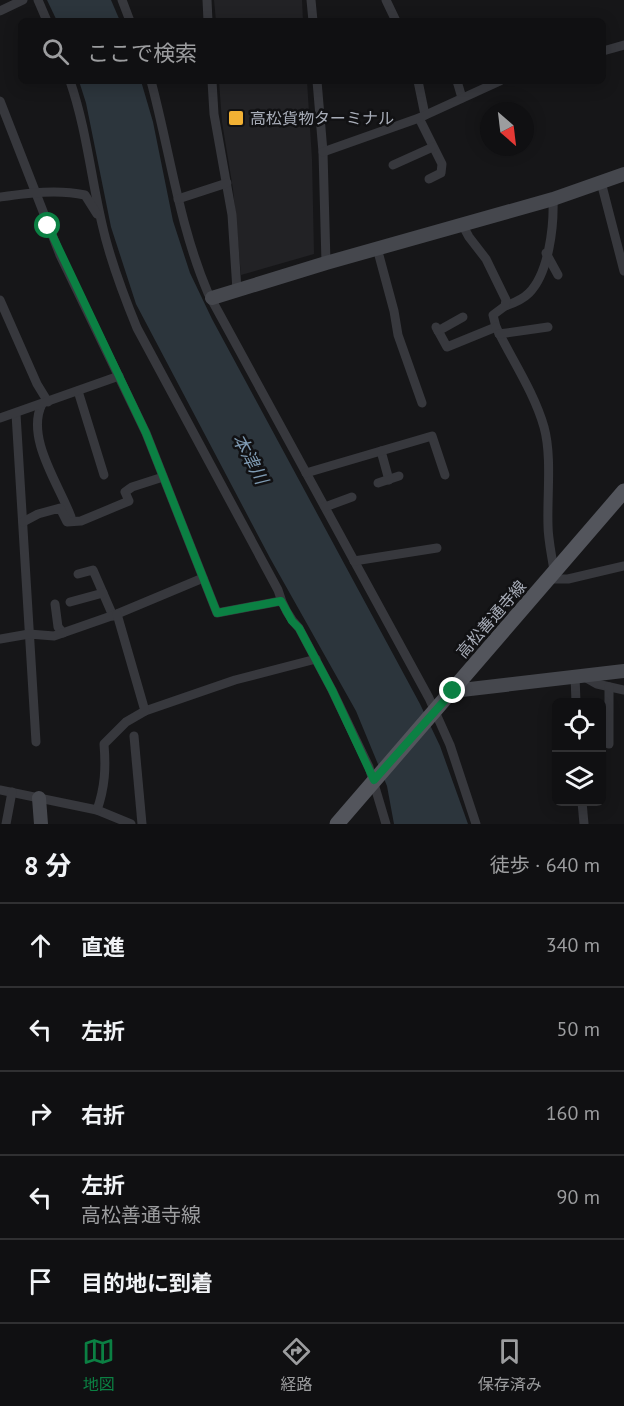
<!DOCTYPE html>
<html lang="ja">
<head>
<meta charset="utf-8">
<style>
  :root { --surface:#101012; --page:#19191b; --text:#f1f3f6; --muted:#9c9d9f; --line:#303032; --accent:#0b8043 }
  body { margin:0; font-family:"PT Sans","Noto Sans JP",sans-serif; background:var(--page); color:var(--text) }
  .controls { position:absolute; right:18px; bottom:18px; display:grid; overflow:hidden; border-radius:9px; box-shadow:0 3px 15px #0003 }
  .controls button { width:54px; height:54px; display:grid; place-items:center; padding:0; border:0; border-bottom:2px solid var(--line); background:var(--surface); color:var(--text); font:30px sans-serif }
  .compass { position:absolute; left:480px; top:102px; width:54px; height:54px; border-radius:50%; background:var(--surface); box-shadow:0 3px 15px #0003; rotate:152deg }
  .stop { position:absolute; width:18px; height:18px; margin:-14px; border:4px solid #0b8043; border-radius:50%; background:#fff }
  .stop.end { background:#0b8043; border-color:#fff; box-shadow:0 2px 6px #0008 }
  .list { margin:0; padding:0; list-style:none }
  h2 { display:flex; justify-content:space-between; align-items:center; height:78px; margin:0; padding:0 24px; font-size:26px }
  h2 small { font-size:20px; font-weight:400; color:var(--muted) }
  .list li { display:grid; grid-template-columns:39px 1fr auto; gap:18px; align-items:center; box-sizing:border-box; height:84px; padding:0 24px; border-top:2px solid var(--line) }
  .list b { display:block; font-size:22px; white-space:nowrap }
  .list p { margin:0; font-size:20px; white-space:nowrap; color:var(--muted) }
  .list em { font-size:20px; font-style:normal; color:var(--muted) }
  .icon { flex:none; width:33px; height:33px; fill:none; stroke:currentColor; stroke-width:2; stroke-linecap:round; stroke-linejoin:round }
  .map { position:relative; flex:none; width:624px; height:824px; overflow:hidden }
  .search { position:absolute; background:var(--surface); box-shadow:0 3px 15px #0003; left:18px; right:18px; top:18px; height:66px; display:flex; align-items:center; gap:15px; box-sizing:border-box; padding:0 21px; border-radius:9px; color:var(--muted); font-size:22px }
  .sheet { height:498px; background:var(--surface) }
  nav { display:flex; justify-content:space-around; align-items:center; box-sizing:border-box; height:84px; border-top:2px solid var(--line); background:var(--surface); font-size:16px; color:var(--muted) }
  nav a { display:grid; justify-items:center; gap:3px }
  nav .on { color:var(--accent) }
  .map>svg:first-child { display:block }
  .built { fill:#222225 }
  .water { fill:#2c353c }
  .lines { fill:none; stroke-linecap:round; stroke-linejoin:round }
  .street { stroke:#37383d; stroke-width:9 }
  .secondary { stroke:#45474d; stroke-width:14 }
  .primary { stroke:#53555c; stroke-width:15 }
  .route { stroke:#0b8043; stroke-width:8 }
  .poi-dot { fill:#f2b134; stroke:#111113; stroke-width:2 }
  .labels { text-anchor:middle; stroke-width:5; stroke-linejoin:round; paint-order:stroke }
  .poi-label { font-size:16px; fill:#a8adb8; stroke:#111113; text-anchor:start }
  .street-label { font-size:16px; fill:#a8adb8; stroke:#111113 }
  .water-label { font-size:18px; font-style:italic; fill:#7f9bb3; stroke:#111113 }
</style>
</head>
<body>
<div class="map">
<svg width="624" height="824" viewBox="0 0 624 824">
  <rect width="100%" height="100%" fill="#161618"/>
  <!-- built -->
  <g class="built">
    <polygon points="214,0 302,0 303,21 216,21"/>
    <polygon points="219,81 307,81 312,159 314,254 241,275 233,189 222,122"/>
  </g>
  <!-- water -->
  <g class="water">
    <polygon points="47,0 111,0 120,21 57,21"/>
    <polygon points="79,81 141,81 153,122 173,221 190,273 212,319 420,704 440,746 468,824 394,824 387,786 356,711 270,558 136,304 111,227 86,103"/>
  </g>
  <g class="lines">
    <!-- street -->
    <g class="street">
      <polyline points="38,0 47,21"/>
      <polyline points="122,0 130,21"/>
      <polyline points="207,0 208,21"/>
      <polyline points="311,0 313,21"/>
      <polyline points="386,0 396,21"/>
      <polyline points="0,11 23,0"/>
      <polyline points="603,51 624,45"/>
      <path d="M70 81C86 127 91 177 102 224 110 260 123 294 137 328L278 590C282 604 288 617 299 628L332 690 369 767 386 824"/>
      <path d="M151 81C170 152 179 225 208 293L429 698 450 745 476 824"/>
      <polyline points="212,81 214,114 232,215 237,290"/>
      <polyline points="317,81 323,152 326,263"/>
      <polyline points="418,81 425,115"/>
      <polyline points="457,81 462,98"/>
      <polyline points="0,101 60,255 146,433 217,613 281,601"/>
      <polyline points="419,118 442,164 441,173 429,179"/>
      <polyline points="323,152 419,118 500,81"/>
      <polyline points="393,165 433,147"/>
      <polyline points="601,182 624,271"/>
      <path d="M0 197C29 193 57 189 85 195L97 214"/>
      <polyline points="178,199 227,183"/>
      <polyline points="377,248 394,311 398,335 422,403"/>
      <polyline points="546,253 558,275"/>
      <polyline points="0,300 37,384 48,402"/>
      <path d="M505 306C514 303 522 300 529 293 549 273 554 226 553 199"/>
      <polyline points="436,327 447,347 496,327 493,315 505,306 506,300 486,259 469,237 463,226"/>
      <path d="M496 327C512 360 534 392 544 427 552 456 547 495 548 525 548 540 552 556 554 571"/>
      <polyline points="438,331 463,317"/>
      <polyline points="499,334 548,327"/>
      <polyline points="78,391 104,475"/>
      <path d="M42 404C25 438 60 486 71 517"/>
      <polyline points="16,414 36,742"/>
      <polyline points="0,418 119,376"/>
      <polyline points="381,451 389,480"/>
      <polyline points="306,473 432,436 445,475"/>
      <polyline points="378,483 399,476"/>
      <polyline points="325,507 352,497"/>
      <polyline points="23,522 38,514 60,508 67,522 81,521 129,501 125,492 132,487 163,477"/>
      <polyline points="354,561 437,548"/>
      <polyline points="78,574 93,570 113,616"/>
      <polyline points="549,579 568,579 624,566"/>
      <polyline points="70,602 103,593"/>
      <polyline points="55,604 58,627 63,633"/>
      <polyline points="0,639 29,634 54,636 117,614 203,578"/>
      <polyline points="575,676 576,702"/>
      <polyline points="583,676 597,684 624,690"/>
      <polyline points="145,711 235,680 316,659"/>
      <polyline points="134,736 142,824"/>
      <polyline points="609,744 609,687"/>
      <polyline points="0,790 97,810 131,824"/>
      <polyline points="582,802 584,824"/>
      <path d="M97 810C105 787 106 768 104 744L126 722 145 711 117 614"/>
      <polyline points="6,824 12,792"/>
    </g>
    <!-- secondary -->
    <g class="secondary">
      <polyline points="212,298 326,263 553,199 624,174"/>
      <polyline points="453,691 624,671"/>
      <polyline points="39,798 41,824"/>
    </g>
    <!-- primary -->
    <polyline class="primary" points="337,824 624,491"/>
  </g>
  <g class="lines">
    <!-- route -->
    <polyline class="route" points="48,226 146,433 217,613 281,601 292,621 299,628 332,690 374,780 453,691"/>
  </g>
  <!-- markers -->
  <rect class="poi-dot" x="228" y="110" width="16" height="16" rx="3"/>
  <g class="labels">
    <!-- poi labels -->
    <g class="poi-label">
      <text x="250" y="124">高松貨物ターミナル</text>
    </g>
    <!-- street labels -->
    <g class="street-label">
      <text transform="translate(491 619) rotate(-49)" y="6">高松善通寺線</text>
    </g>
    <!-- water labels -->
    <g class="water-label">
      <text transform="translate(250 459) rotate(62)" y="6">本津川</text>
    </g>
  </g>
</svg>
<div class="controls">
<button><svg class="icon" aria-label="locate" viewBox="0 0 24 24"><circle cx="12" cy="12" r="6"/><path d="M12 2v4M12 18v4M2 12h4M18 12h4"/></svg></button>
<button><svg class="icon" aria-label="layers" viewBox="0 0 24 24"><path d="M12 4l9 5-9 5-9-5zM3 14l9 5 9-5"/></svg></button>
</div>
<svg class="compass" viewBox="-18 -18 36 36"><path d="M0-13l5 13h-10z" fill="#e53935"/><path d="M0 13l5-13h-10z" fill="#9c9d9f"/></svg>
<div class="stop" style="left:48px;top:226px"></div>
<div class="stop end" style="left:453px;top:691px"></div>
<div class="search"><svg class="icon" aria-label="search" viewBox="0 0 24 24"><circle cx="10" cy="10" r="6"/><path d="M15 15l6 6"/></svg>ここで検索</div>
</div>
<section class="sheet">
<h2>8 分<small>徒歩 · 640 m</small></h2>
<ul class="list">
<li><svg class="icon" aria-label="ahead" viewBox="0 0 24 24"><path d="M12 20V5M6 11l6-6 6 6"/></svg><div><b>直進</b></div><em>340 m</em></li>
<li><svg class="icon" aria-label="left" viewBox="0 0 24 24"><path d="M17 20v-9H6M10 6l-5 5 5 5"/></svg><div><b>左折</b></div><em>50 m</em></li>
<li><svg class="icon" aria-label="right" viewBox="0 0 24 24"><path d="M7 20v-9h11M14 6l5 5-5 5"/></svg><div><b>右折</b></div><em>160 m</em></li>
<li><svg class="icon" aria-label="left" viewBox="0 0 24 24"><path d="M17 20v-9H6M10 6l-5 5 5 5"/></svg><div><b>左折</b><p>高松善通寺線</p></div><em>90 m</em></li>
<li><svg class="icon" aria-label="arrive" viewBox="0 0 24 24"><path d="M6 21V4h12l-3 4 3 4H6"/></svg><div><b>目的地に到着</b></div></li>
</ul>
</section>
<nav>
<a class="on"><svg class="icon" aria-label="map" viewBox="0 0 24 24"><path d="M3 6l6-2 6 2 6-2v14l-6 2-6-2-6 2zM9 4v14M15 6v14"/></svg>地図</a>
<a><svg class="icon" aria-label="directions" viewBox="0 0 24 24"><path d="M12 3l9 9-9 9-9-9zM9 14v-3h6M13 9l2 2-2 2"/></svg>経路</a>
<a><svg class="icon" aria-label="saved" viewBox="0 0 24 24"><path d="M7 4h10v16l-5-4-5 4z"/></svg>保存済み</a>
</nav>
</body>
</html>
